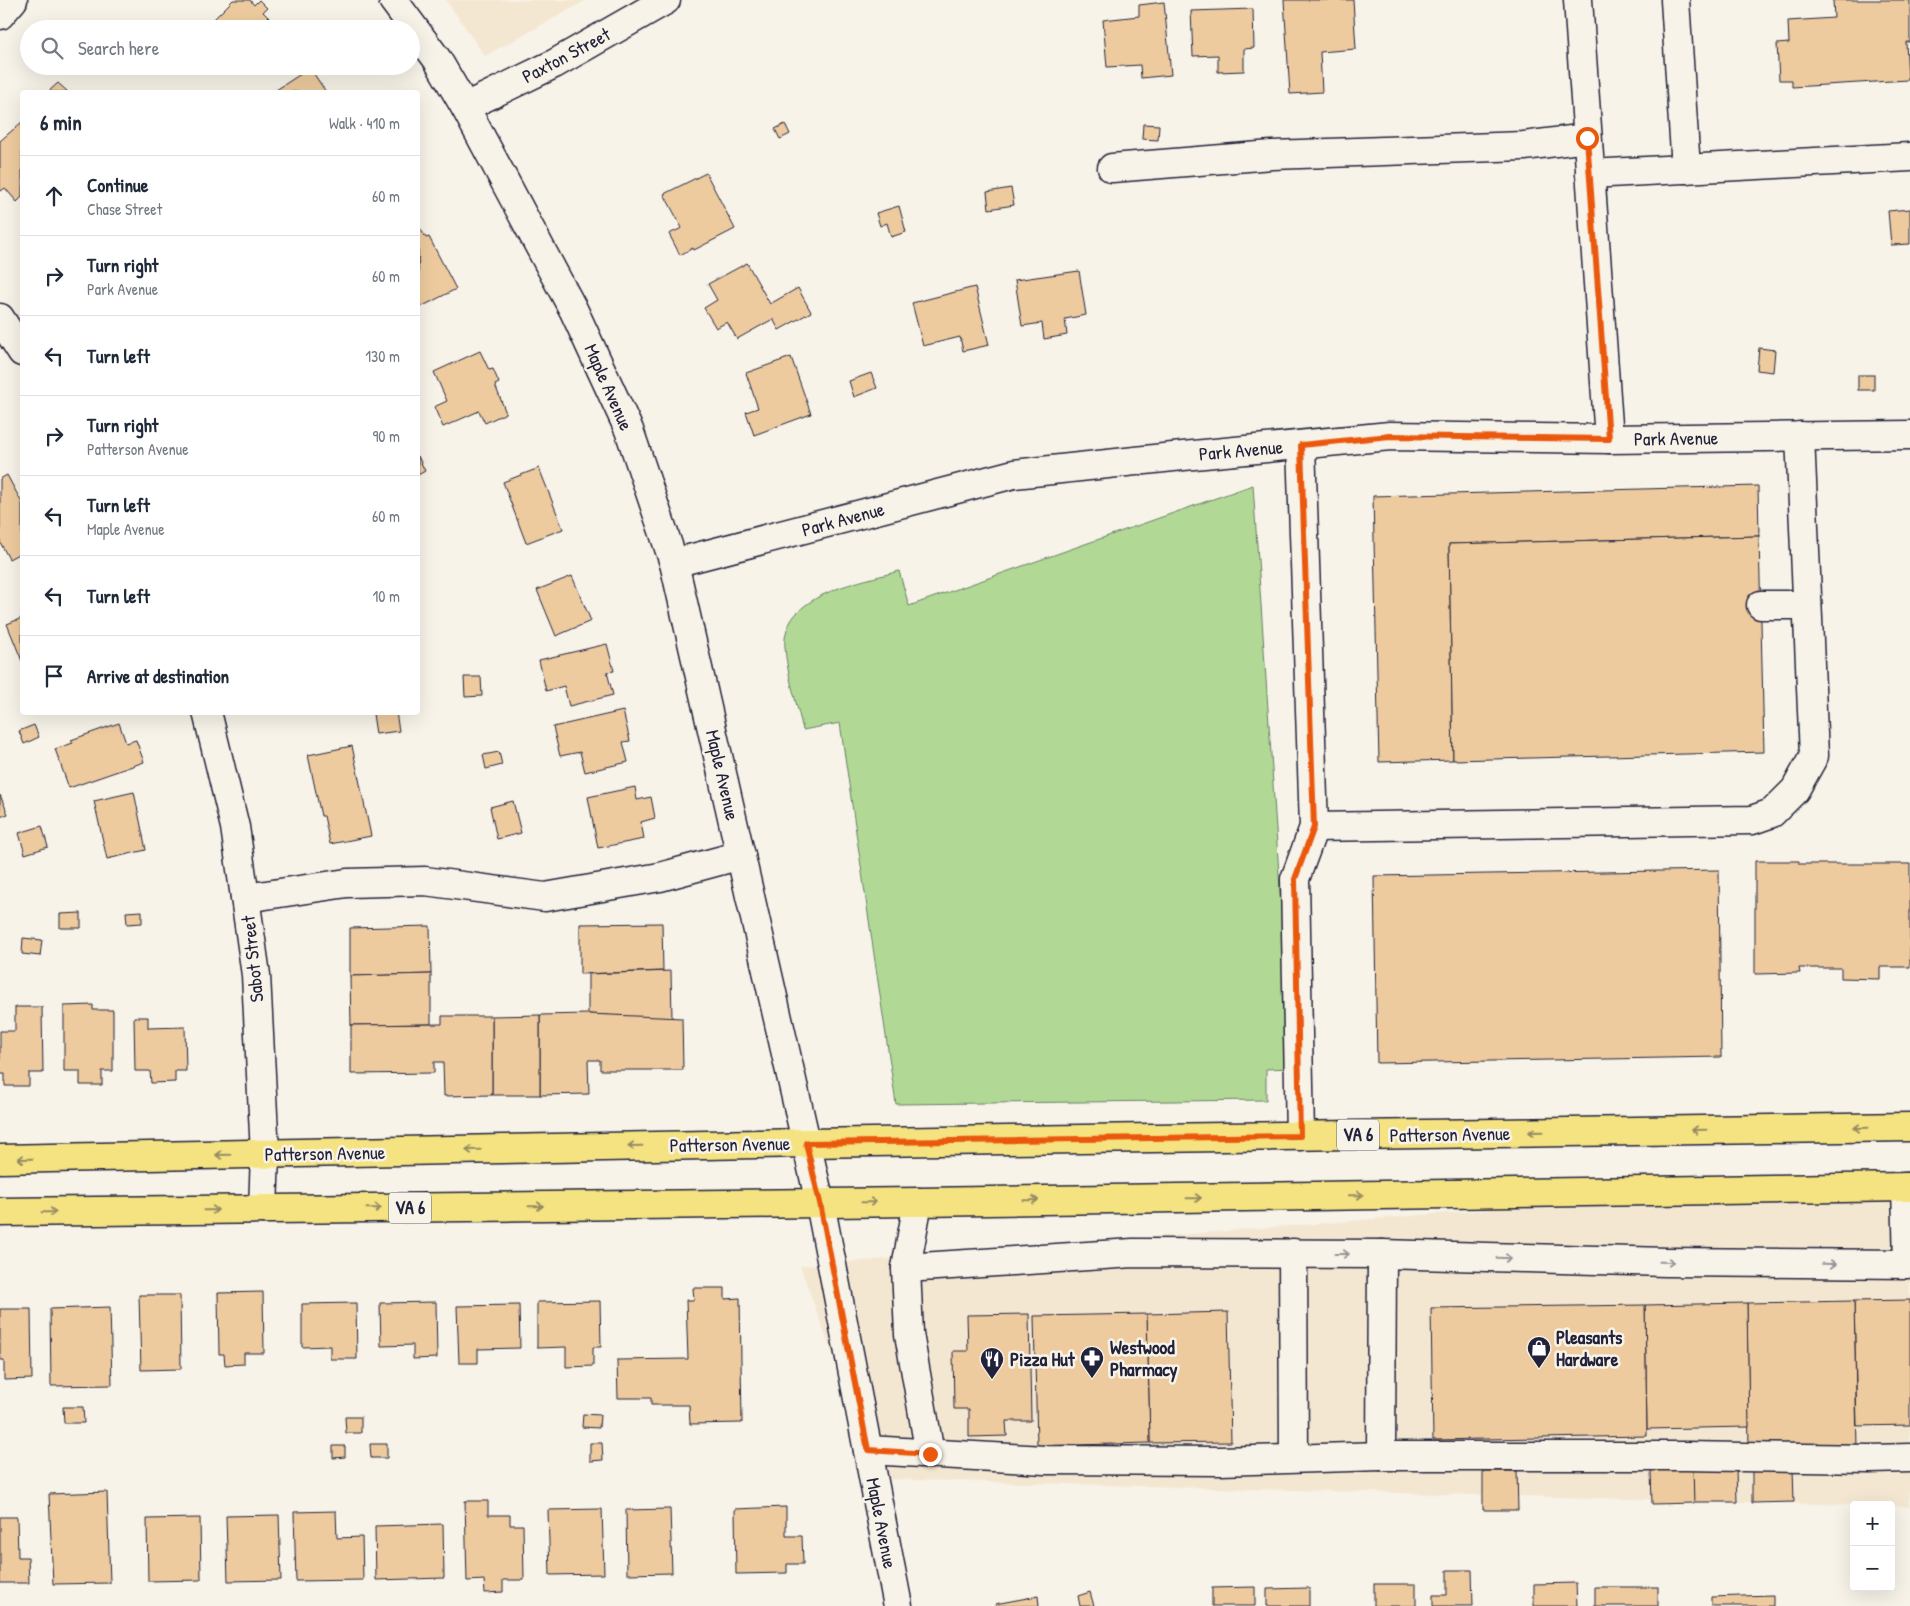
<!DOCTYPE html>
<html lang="en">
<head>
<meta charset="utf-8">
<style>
  :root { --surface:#fff; --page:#f6f6f7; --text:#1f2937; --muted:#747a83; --line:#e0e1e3 }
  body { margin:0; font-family:"Patrick Hand",sans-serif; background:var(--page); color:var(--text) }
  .controls { position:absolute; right:15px; bottom:15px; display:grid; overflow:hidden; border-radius:5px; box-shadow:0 5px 20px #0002 }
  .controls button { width:45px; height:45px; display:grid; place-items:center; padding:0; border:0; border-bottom:1px solid var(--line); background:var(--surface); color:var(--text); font:25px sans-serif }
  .stop { position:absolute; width:15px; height:15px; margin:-11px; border:4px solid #ea580c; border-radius:50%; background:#fff }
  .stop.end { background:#ea580c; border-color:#fff; box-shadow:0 1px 5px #0008 }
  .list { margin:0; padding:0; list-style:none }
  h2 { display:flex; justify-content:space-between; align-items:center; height:65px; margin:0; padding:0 20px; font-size:21px }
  h2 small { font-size:16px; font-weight:400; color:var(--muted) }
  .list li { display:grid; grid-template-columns:32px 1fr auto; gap:15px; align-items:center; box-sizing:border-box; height:80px; padding:0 20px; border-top:1px solid var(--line) }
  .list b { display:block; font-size:19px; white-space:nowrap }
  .list p { margin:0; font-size:16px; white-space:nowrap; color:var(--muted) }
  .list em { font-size:16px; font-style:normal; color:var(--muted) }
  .icon { flex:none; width:28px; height:28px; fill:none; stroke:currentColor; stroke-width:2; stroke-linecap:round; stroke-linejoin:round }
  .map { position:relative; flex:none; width:1910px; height:1606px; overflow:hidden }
  .search { position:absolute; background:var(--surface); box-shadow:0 5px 20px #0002; left:20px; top:20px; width:400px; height:55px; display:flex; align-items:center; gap:12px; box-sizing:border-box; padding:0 18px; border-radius:28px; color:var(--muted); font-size:19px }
  .panel { position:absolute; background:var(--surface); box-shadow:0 5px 20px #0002; left:20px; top:90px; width:400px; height:625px; border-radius:5px }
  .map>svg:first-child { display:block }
  .built { fill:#f4e7d2 }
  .green { fill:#b1d995; stroke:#6a7e68 }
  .building { fill:#eecb9f; stroke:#22223b }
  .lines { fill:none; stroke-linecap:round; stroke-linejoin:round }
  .minor-casing { stroke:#22223b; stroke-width:31 }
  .major-casing { stroke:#22223b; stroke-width:31 }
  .minor { stroke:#f7f3e8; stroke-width:28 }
  .major { stroke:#f5e382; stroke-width:28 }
  .oneway { stroke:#968c62 }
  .oneway2 { stroke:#97959a }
  .route { stroke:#ea580c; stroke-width:6 }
  .labels { text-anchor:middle; stroke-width:5; stroke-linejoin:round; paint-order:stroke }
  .shield { fill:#f7f3e8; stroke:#62616f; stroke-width:1 }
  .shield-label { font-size:18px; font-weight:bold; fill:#22223b }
  .street-label { font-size:19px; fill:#22223b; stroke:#f7f3e8 }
  .poi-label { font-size:19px; font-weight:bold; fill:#22223b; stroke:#f7f3e8; text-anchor:start }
</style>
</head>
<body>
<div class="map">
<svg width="1910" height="1606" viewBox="0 0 1910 1606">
  <rect width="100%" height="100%" fill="#f7f3e8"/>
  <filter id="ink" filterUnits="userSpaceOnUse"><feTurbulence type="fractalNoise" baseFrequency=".02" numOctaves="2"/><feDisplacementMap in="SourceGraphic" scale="10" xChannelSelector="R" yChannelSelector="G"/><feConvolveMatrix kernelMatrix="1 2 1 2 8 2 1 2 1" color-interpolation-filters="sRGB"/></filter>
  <g filter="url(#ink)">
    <!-- built -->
    <g class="built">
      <polygon points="446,0 587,0 485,56"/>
      <polygon points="1910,1175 1910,1507 1891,1506 1891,1505 1854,1505 878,1479 800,1266"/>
    </g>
    <!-- green -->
    <path class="green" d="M1253 485 1292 1068 1266 1069V1100L896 1104 840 723 803 730C797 704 787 674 785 648 780 594 861 582 899 571L909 606Z"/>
    <!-- building -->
    <g class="building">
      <polygon points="233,0 250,0 254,5 259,0 267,8 263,12 280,29 215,29 210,23"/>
      <polygon points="1284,0 1353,0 1356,49 1320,52 1322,92 1290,94"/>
      <polygon points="1833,0 1910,0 1910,42 1906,42 1908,80 1792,87 1792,80 1779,80 1777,44 1789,43 1788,21 1834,18"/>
      <polygon points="1164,2 1171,75 1141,78 1140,65 1107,67 1103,20 1139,16 1139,5"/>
      <polygon points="1253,9 1254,48 1244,49 1244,71 1218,72 1218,55 1193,56 1191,11"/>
      <polygon points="310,68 326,92 273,92"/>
      <polygon points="58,83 68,92 48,92"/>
      <polygon points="22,122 22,197 17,202 5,188 1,191 0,190 0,141"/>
      <polygon points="785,124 790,134 780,139 775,129"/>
      <polygon points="1143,124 1159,125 1158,140 1142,139"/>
      <polygon points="706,173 735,229 694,250 693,248 680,255 669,234 682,228 664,194"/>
      <polygon points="1011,188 1014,205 989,209 987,192"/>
      <polygon points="899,206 906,232 891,237 887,223 880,226 876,213"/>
      <polygon points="1910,209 1910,244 1891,245 1888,211"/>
      <polygon points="420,228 426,238 429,237 456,289 419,308 418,229"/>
      <polygon points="747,263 770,304 798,288 811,312 779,330 773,319 737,339 727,322 716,328 704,308 717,300 708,284"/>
      <polygon points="1079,271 1086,315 1065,319 1067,335 1044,339 1042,323 1022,326 1015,280"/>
      <polygon points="975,287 989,345 963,351 960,337 923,346 912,303"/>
      <polygon points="1759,348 1775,350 1773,372 1757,370"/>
      <polygon points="480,351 489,370 493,369 499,383 495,385 506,413 485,423 479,411 443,427 434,407 447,401 434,372"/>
      <polygon points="791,357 811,414 754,435 746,412 758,408 746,373"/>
      <polygon points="871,373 877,388 854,397 849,381"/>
      <rect x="1858" y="375" width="16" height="15"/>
      <polygon points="418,456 425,471 418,475"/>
      <polygon points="539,468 563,529 526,543 503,482"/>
      <polygon points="7,475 22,503 22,552 9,559 0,542 0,479"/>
      <polygon points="1758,486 1759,536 1449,544 1453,760 1379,762 1373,496"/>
      <polygon points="1759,536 1764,752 1453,760 1449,544"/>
      <polygon points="572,576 591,621 556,636 537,590"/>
      <polygon points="22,618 22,661 7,624"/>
      <polygon points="607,644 614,671 607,672 613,695 569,706 564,686 546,691 539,660"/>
      <polygon points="464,677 481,677 482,696 465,697"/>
      <polygon points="623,711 630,741 623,742 628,762 585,772 580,752 560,756 553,727"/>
      <polygon points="383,712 396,712 399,731 376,734 373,714"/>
      <polygon points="119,723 126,743 136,740 144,762 69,788 55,749 73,743 71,740"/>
      <polygon points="34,725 39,737 24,744 19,731"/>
      <polygon points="352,746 371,836 330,844 324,816 321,816 308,755"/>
      <polygon points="499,752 502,765 486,769 483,755"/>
      <polygon points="635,787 637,800 651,797 655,818 641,822 644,839 598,848 588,797"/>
      <polygon points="134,792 146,850 107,859 94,801"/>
      <polygon points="0,795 8,814 0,817"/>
      <polygon points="513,801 521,833 497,839 490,807"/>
      <polygon points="42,826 48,847 25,854 19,833"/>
      <polygon points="1755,861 1799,861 1799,864 1910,864 1910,967 1880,967 1880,979 1841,978 1841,968 1799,968 1800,973 1755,974"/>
      <polygon points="1719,870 1721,1057 1377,1063 1374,876"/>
      <polygon points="142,911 142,923 127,924 126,912"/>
      <polygon points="81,913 81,928 60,928 60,914"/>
      <polygon points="662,923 663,971 580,974 580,924"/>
      <polygon points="430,926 431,974 350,976 350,928"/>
      <polygon points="23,938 42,940 40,956 22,954"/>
      <polygon points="671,971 672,1019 588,1014 588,974"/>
      <polygon points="431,974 431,1024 351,1025 350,976"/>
      <polygon points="93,1005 93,1010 113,1010 113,1071 102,1071 102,1085 80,1085 80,1071 64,1071 64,1006"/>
      <polygon points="15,1007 42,1007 43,1073 29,1073 29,1086 5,1086 5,1074 0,1074 0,1031 15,1031"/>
      <polygon points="588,1014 682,1018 683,1070 600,1070 600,1060 588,1060 589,1094 540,1095 540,1015"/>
      <polygon points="540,1015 540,1095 492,1095 492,1016"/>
      <polygon points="442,1016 492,1016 492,1095 444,1096 443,1062 434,1062 434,1073 351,1074 351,1025 442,1024"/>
      <polygon points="134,1017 148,1017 148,1028 185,1027 186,1071 175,1071 175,1082 151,1083 150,1071 135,1071"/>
      <polygon points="693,1288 725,1288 725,1299 740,1298 742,1423 690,1424 689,1405 651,1405 651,1398 618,1398 617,1360 688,1359 686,1300 694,1300"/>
      <polygon points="263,1292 264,1353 244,1353 244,1364 225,1365 224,1354 219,1354 218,1293"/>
      <polygon points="139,1295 180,1295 181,1369 141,1370"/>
      <polygon points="1910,1300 1910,1425 1857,1426 1854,1301"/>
      <polygon points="600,1301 601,1347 593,1347 593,1366 566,1367 566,1347 537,1348 537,1302"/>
      <polygon points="1854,1301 1857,1448 1749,1450 1747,1303"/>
      <polygon points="436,1302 437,1358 413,1359 413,1345 381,1346 380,1303"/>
      <polygon points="356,1303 357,1359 330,1359 330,1346 302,1347 302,1304"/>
      <polygon points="1747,1303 1749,1427 1647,1429 1645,1305"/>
      <polygon points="519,1305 520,1348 478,1349 478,1363 459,1363 457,1306"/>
      <polygon points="1645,1305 1647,1436 1433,1440 1431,1308"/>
      <polygon points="110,1307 112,1385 51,1386 50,1309"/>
      <polygon points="0,1309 31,1309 32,1379 4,1380 4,1360 0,1360"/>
      <polygon points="1228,1312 1231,1442 1150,1443 1147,1314"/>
      <polygon points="1029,1314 1031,1421 1006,1421 1007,1436 969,1437 969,1409 954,1409 953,1351 968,1351 967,1315"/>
      <polygon points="1147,1314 1150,1443 1037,1446 1034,1316"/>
      <polygon points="63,1407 83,1407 84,1423 64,1423"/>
      <polygon points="583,1414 600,1415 599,1428 582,1427"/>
      <polygon points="345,1417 361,1417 361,1433 346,1433"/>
      <polygon points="590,1443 602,1443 603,1460 590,1461"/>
      <polygon points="370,1444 387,1444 387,1458 371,1458"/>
      <polygon points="333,1446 345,1446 345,1457 333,1458"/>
      <polygon points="1693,1469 1736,1469 1737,1502 1693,1502"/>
      <polygon points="1693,1469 1694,1503 1652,1504 1651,1470"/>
      <polygon points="1752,1469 1793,1469 1794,1502 1752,1503"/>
      <polygon points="1483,1471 1517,1471 1518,1510 1483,1510"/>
      <polygon points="107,1492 110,1583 53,1584 49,1494"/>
      <polygon points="465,1501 488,1501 488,1515 510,1515 510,1525 523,1525 524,1580 503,1580 503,1592 485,1593 484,1580 467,1581"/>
      <polygon points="786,1507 786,1536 802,1536 803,1564 787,1564 787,1573 736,1574 735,1509"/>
      <polygon points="602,1509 604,1574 550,1575 548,1510"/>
      <polygon points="670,1509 672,1573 627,1574 626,1510"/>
      <polygon points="336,1511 337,1538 362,1537 363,1580 296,1581 294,1512"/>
      <polygon points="279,1515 281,1580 228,1581 226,1516"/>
      <polygon points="0,1517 17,1517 18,1557 28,1557 29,1583 0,1583"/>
      <polygon points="200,1518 201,1580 148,1581 147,1519"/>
      <polygon points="443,1524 444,1578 376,1580 375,1526"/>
      <polygon points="1447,1570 1472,1570 1473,1606 1433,1606 1433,1595 1447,1595"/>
      <polygon points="1576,1583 1577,1606 1534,1606 1534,1584"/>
      <rect x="1374" y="1584" width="42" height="22"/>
      <polygon points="1255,1587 1255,1606 1212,1606 1212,1588"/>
      <rect x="1595" y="1587" width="63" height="19"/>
      <polygon points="1309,1588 1309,1606 1267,1606 1267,1589"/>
      <polygon points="1090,1592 1094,1606 1080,1606 1078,1596"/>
      <polygon points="1773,1595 1773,1606 1711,1606 1711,1597"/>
      <polygon points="1038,1596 1039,1606 996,1606 995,1604"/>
    </g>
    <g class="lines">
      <!-- minor casing -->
      <g class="minor-casing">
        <g id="minor">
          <polyline points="393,0 437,59 465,107 574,311 629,430 674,563 820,1203 898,1606"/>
          <polyline points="1578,0 1609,439"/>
          <polyline points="1675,0 1686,169"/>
          <polyline points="0,15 13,0"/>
          <polyline points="465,107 554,64 666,0"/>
          <polyline points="1112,168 1272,155 1524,146 1587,138"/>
          <polyline points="1590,174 1910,157"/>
          <polyline points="0,318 22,352"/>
          <polyline points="674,563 1014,474 1173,457 1390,436 1609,439 1910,435"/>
          <polyline points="1761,605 1807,605"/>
          <polyline points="207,712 235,827 256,975 265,1154 263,1209"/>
          <polyline points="1314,827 1752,820 1772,813 1795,790 1814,756 1800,436"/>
          <polyline points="245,898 347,883 425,881 545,897 660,877 741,855"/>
          <polyline points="1300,1136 1295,879 1314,827 1301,445"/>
          <polyline points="918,1202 906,1268 909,1334 930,1454"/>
          <polyline points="1293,1253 1294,1458"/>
          <polyline points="906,1268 1133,1253 1382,1254 1666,1262 1908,1264 1906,1187"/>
          <polyline points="868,1450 1045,1460 1220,1461 1381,1456 1686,1456 1870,1459 1910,1458"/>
          <polyline points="1381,1456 1382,1254"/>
        </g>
      </g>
      <!-- major casing -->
      <g class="major-casing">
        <g id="major">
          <polyline points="0,1159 806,1143 1910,1127"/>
          <polyline points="0,1212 918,1202 1910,1187"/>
        </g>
      </g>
      <!-- minor -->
      <use href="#minor" class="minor"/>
      <!-- major -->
      <use href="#major" class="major"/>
    </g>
    <!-- one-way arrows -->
    <defs><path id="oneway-shaft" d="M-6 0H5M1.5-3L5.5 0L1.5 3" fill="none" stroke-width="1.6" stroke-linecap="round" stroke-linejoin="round" transform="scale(1.25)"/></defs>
    <g class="oneway">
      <use href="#oneway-shaft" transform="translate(1861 1128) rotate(179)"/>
      <use href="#oneway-shaft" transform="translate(1699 1130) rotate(179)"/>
      <use href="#oneway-shaft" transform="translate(1536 1132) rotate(179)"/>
      <use href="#oneway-shaft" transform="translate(635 1146) rotate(179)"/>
      <use href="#oneway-shaft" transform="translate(473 1150) rotate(179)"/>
      <use href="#oneway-shaft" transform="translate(223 1155) rotate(179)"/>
      <use href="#oneway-shaft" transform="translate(25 1159) rotate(179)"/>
      <use href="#oneway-shaft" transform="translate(1356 1195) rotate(-1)"/>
      <use href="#oneway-shaft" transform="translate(1194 1198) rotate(-1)"/>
      <use href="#oneway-shaft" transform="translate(1031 1200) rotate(-1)"/>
      <use href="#oneway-shaft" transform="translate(869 1202) rotate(-1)"/>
      <use href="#oneway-shaft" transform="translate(536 1206) rotate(-1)"/>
      <use href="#oneway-shaft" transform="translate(374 1208) rotate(-1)"/>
      <use href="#oneway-shaft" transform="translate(211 1210) rotate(-1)"/>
      <use href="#oneway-shaft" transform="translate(49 1212) rotate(-1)"/>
    </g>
    <g class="oneway2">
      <use href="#oneway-shaft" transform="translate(1342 1254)"/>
      <use href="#oneway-shaft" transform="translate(1504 1258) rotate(2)"/>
      <use href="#oneway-shaft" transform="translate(1667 1262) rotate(1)"/>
      <use href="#oneway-shaft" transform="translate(1829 1264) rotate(1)"/>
    </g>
  </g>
  <g class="lines" filter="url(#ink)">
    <!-- route -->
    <polyline class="route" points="930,1454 868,1450 820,1203 806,1143 1300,1136 1295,879 1314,827 1301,445 1390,436 1609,439 1587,138"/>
  </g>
  <!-- icons -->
  <defs>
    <g id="shop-pin" transform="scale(1.25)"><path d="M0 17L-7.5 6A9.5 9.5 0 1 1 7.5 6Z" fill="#22223b" stroke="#f7f3e8"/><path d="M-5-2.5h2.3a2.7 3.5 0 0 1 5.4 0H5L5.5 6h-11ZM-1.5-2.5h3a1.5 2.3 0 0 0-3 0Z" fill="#fff"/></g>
    <g id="pharmacy-pin" transform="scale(1.25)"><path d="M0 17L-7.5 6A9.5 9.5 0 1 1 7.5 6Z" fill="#22223b" stroke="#f7f3e8"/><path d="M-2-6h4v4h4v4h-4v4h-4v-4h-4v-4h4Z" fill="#fff"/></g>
    <g id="restaurant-pin" transform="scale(1.25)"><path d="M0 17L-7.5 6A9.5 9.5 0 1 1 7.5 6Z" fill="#22223b" stroke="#f7f3e8"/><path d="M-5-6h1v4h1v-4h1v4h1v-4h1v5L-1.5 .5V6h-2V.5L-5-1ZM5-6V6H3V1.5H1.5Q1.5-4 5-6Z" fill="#fff"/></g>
  </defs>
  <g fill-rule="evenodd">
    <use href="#shop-pin" x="1539" y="1348"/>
    <use href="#pharmacy-pin" x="1092" y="1358"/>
    <use href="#restaurant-pin" x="992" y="1359"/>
  </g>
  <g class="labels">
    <!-- shield labels -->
    <g class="shield">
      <rect x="1337" y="1119.5" width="42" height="31" rx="4"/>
      <rect x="389" y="1192.5" width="42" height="31" rx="4"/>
    </g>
    <g class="shield-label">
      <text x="1358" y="1141">VA 6</text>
      <text x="410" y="1214">VA 6</text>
    </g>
    <!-- street labels -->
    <g class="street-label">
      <text transform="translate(566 55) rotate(-28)" y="7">Paxton Street</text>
      <text transform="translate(609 387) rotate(66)" y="7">Maple Avenue</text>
      <text transform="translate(1676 438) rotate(-1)" y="7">Park Avenue</text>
      <text transform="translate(1241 450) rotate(-5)" y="7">Park Avenue</text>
      <text transform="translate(843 519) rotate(-15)" y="7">Park Avenue</text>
      <text transform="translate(723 775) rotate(77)" y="7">Maple Avenue</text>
      <text transform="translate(252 959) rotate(-96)" y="7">Sabot Street</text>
      <text transform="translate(1450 1134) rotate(-1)" y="7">Patterson Avenue</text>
      <text transform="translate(730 1144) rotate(-1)" y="7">Patterson Avenue</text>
      <text transform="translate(325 1153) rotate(-1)" y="7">Patterson Avenue</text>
      <text transform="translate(882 1523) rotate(79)" y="7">Maple Avenue</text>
    </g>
    <!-- poi labels -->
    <g class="poi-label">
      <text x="1556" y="1344">Pleasants<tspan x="1556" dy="22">Hardware</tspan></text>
      <text x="1110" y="1354">Westwood<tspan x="1110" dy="22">Pharmacy</tspan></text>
      <text x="1010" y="1366">Pizza Hut</text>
    </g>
  </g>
</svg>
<div class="controls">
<button>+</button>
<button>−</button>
</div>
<div class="stop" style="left:1587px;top:138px"></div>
<div class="stop end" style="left:930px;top:1454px"></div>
<div class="search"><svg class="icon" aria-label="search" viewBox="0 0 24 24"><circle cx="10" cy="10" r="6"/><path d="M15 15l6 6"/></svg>Search here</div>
<section class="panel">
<h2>6 min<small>Walk · 410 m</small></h2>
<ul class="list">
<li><svg class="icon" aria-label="ahead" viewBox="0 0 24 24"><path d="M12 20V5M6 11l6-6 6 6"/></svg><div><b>Continue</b><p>Chase Street</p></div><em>60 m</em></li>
<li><svg class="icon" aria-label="right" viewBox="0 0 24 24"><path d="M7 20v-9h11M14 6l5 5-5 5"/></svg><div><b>Turn right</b><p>Park Avenue</p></div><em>60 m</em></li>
<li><svg class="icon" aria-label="left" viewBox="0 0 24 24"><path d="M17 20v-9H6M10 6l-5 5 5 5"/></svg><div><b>Turn left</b></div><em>130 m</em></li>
<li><svg class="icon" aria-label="right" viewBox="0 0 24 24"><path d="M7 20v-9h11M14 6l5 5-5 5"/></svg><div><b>Turn right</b><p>Patterson Avenue</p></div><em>90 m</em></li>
<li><svg class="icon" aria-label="left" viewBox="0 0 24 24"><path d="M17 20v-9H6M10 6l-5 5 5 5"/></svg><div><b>Turn left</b><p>Maple Avenue</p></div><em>60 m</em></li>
<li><svg class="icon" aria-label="left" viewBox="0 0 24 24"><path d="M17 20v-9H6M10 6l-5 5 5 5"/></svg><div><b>Turn left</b></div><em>10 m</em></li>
<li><svg class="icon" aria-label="arrive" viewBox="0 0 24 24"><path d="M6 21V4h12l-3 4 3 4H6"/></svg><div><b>Arrive at destination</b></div></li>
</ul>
</section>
</div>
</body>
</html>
